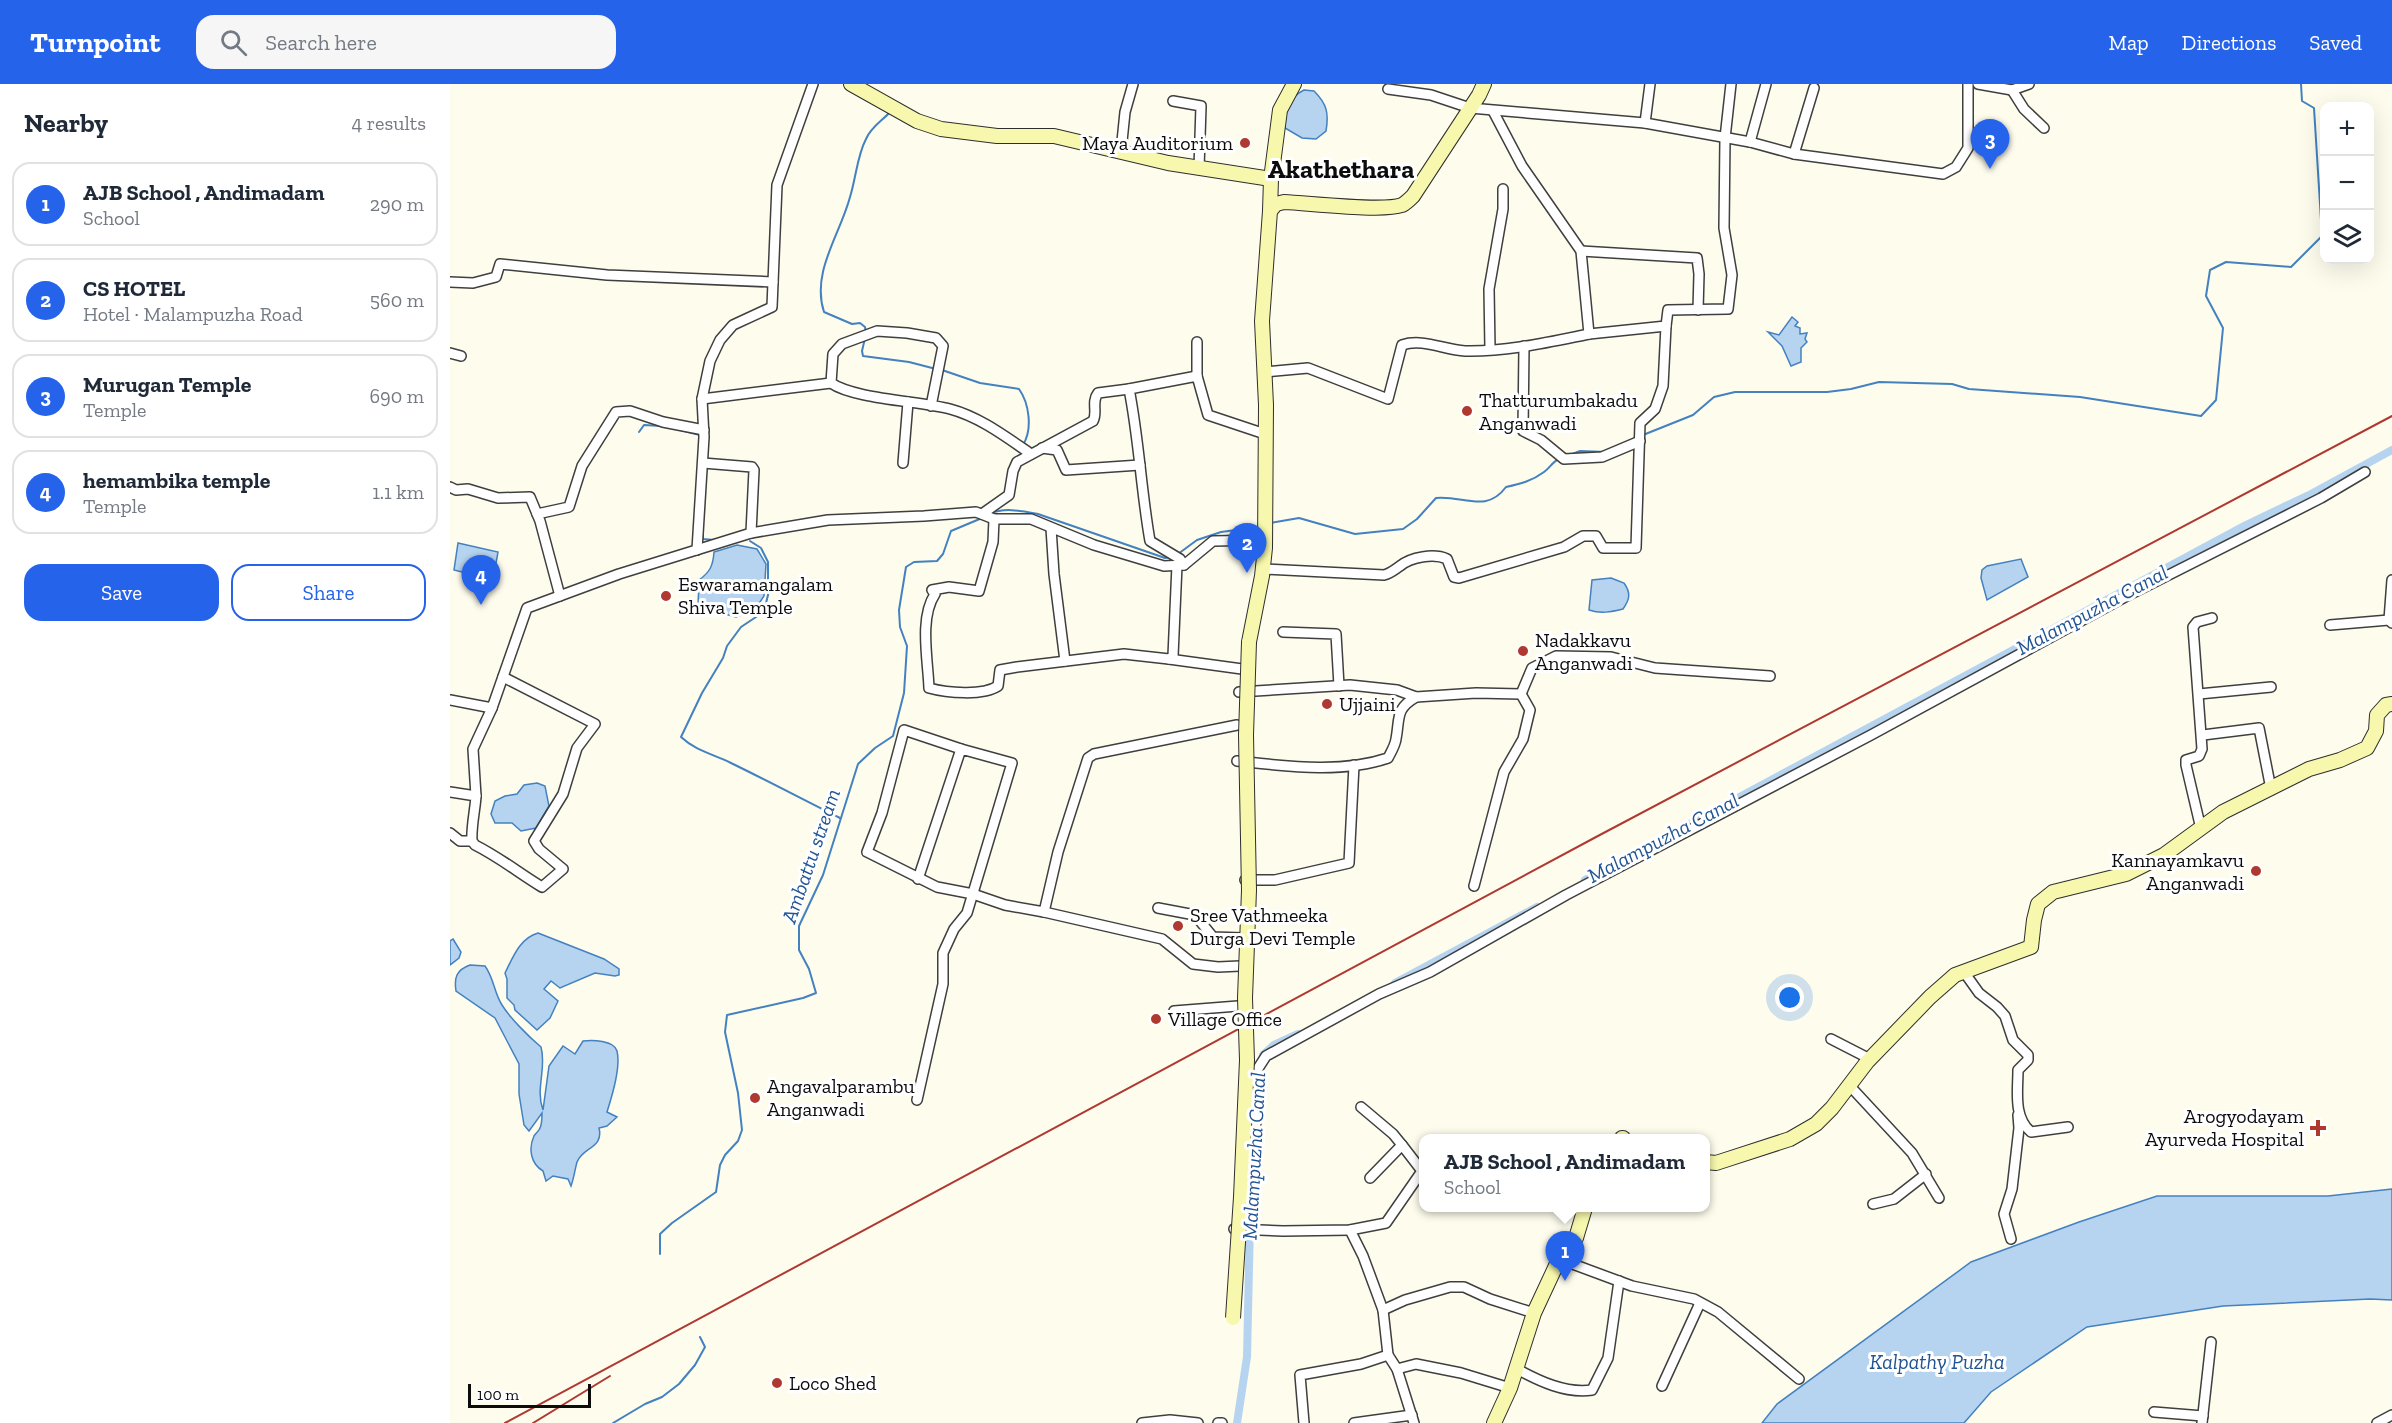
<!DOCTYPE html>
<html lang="en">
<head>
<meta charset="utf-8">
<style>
  :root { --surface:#fff; --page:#f6f6f7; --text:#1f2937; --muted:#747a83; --line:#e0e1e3; --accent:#2563eb }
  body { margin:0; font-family:"Zilla Slab",serif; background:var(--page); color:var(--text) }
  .controls { position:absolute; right:18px; top:18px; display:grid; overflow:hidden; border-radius:12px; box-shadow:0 6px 24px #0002 }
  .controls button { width:54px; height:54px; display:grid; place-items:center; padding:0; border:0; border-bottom:2px solid var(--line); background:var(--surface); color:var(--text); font:30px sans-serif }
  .scale { position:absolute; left:18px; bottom:15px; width:123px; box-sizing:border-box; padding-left:6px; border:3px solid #0c0c0c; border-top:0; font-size:16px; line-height:21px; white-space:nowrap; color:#0c0c0c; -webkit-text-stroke:4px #fff; paint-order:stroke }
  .you { position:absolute; left:1340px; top:914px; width:21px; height:21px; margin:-15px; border:4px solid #fff; border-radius:50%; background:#1a73e8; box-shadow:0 0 0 9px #1a73e833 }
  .badge { display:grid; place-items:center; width:39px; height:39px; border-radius:50%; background:var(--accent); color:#fff; font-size:20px; font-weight:700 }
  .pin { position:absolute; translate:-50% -50px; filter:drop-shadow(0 2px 3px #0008) }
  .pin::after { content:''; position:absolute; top:32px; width:21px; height:18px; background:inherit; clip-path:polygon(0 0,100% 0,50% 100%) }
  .popup { position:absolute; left:969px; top:1050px; width:291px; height:78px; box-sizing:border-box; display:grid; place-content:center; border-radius:12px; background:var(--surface); filter:drop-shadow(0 2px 4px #0005); font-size:20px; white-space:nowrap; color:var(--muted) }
  .popup b { font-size:22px; color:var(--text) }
  .popup::after { content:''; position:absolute; left:50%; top:100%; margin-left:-12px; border:12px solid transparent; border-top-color:var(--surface) }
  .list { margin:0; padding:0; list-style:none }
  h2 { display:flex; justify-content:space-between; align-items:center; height:78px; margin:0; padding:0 24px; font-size:26px }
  h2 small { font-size:20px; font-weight:400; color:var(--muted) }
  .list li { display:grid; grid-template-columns:39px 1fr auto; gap:18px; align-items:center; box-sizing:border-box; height:84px; margin:0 12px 12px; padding:0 12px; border:2px solid var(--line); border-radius:18px }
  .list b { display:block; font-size:22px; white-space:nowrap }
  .list p { margin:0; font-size:20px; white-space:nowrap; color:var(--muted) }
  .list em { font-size:20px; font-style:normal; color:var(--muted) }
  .actions { display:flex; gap:12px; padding:18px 24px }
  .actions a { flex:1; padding:14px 0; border:2px solid var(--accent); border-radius:18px; text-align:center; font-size:21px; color:var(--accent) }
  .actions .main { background:var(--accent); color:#fff }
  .icon { flex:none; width:33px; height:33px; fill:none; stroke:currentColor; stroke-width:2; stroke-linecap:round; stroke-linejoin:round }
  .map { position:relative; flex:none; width:1942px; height:1339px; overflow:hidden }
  header { display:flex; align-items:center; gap:36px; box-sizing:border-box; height:84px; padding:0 30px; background:var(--accent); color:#fff }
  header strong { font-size:28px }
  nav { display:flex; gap:33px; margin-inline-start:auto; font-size:21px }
  .search { width:420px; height:54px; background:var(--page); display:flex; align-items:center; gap:15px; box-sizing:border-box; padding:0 21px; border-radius:18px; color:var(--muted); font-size:22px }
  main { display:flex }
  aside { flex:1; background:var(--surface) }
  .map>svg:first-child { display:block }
  .water { fill:#b6d4f0; stroke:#4381c0; stroke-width:1.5 }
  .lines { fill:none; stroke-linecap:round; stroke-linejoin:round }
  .stream { stroke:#4381c0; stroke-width:2 }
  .canal { stroke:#b6d4f0; stroke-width:8 }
  .street-casing { stroke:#3f3f3f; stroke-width:12 }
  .secondary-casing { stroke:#2e2e2e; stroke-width:16 }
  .street { stroke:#fff; stroke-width:9 }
  .secondary { stroke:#f7f8ad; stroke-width:14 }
  .rail { stroke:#af3931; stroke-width:2 }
  .secondary-bridge-casing { stroke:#2e2e2e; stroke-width:16; stroke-linecap:butt }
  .secondary-bridge { stroke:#f7f8ad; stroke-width:14 }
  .poi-dot { fill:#af3931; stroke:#fff; stroke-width:2 }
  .labels { text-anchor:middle; stroke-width:6; stroke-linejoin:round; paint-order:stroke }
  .poi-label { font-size:20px; fill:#0c0c0c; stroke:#fff; text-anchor:start }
  .water-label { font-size:21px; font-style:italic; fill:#215492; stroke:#fff }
  .district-label { font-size:26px; font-weight:bold; fill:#0c0c0c; stroke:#fff }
</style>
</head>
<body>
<header>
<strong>Turnpoint</strong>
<div class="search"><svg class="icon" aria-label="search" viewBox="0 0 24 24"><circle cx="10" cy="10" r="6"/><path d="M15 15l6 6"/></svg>Search here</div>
<nav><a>Map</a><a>Directions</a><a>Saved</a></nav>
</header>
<main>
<aside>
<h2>Nearby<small>4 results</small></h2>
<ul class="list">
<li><span class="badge">1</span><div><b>AJB School , Andimadam</b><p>School</p></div><em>290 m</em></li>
<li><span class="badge">2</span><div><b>CS HOTEL</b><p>Hotel · Malampuzha Road</p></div><em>560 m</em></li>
<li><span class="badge">3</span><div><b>Murugan Temple</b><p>Temple</p></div><em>690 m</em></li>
<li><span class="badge">4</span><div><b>hemambika temple</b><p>Temple</p></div><em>1.1 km</em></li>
</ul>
<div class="actions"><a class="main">Save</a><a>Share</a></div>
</aside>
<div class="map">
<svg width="1942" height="1339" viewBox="0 0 1942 1339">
  <rect width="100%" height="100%" fill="#fdfced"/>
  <!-- water -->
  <g class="water">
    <path d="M854 6 864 7C877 20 879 29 876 47L866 55 852 54 835 44C835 27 838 14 854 6Z"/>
    <polygon points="1342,233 1348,238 1345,242 1350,244 1350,250 1357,249 1355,255 1357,258 1351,264 1351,278 1341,282 1332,262 1318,248 1329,251"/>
    <polygon points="8,459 48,468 43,496 4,486"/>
    <path d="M287 461 307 465 316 480 314 512 304 527 286 533 248 523 249 496C260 488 263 482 264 468Z"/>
    <polygon points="1571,475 1578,493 1537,516 1531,494 1532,486 1537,482"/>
    <path d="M1161 494 1174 499C1181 509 1180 515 1173 525 1161 528 1151 530 1139 526L1142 496Z"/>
    <polygon points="87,699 95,702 99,722 86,744 71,747 62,739 45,739 41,730 45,717 55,712 67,710 74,701"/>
    <path d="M88 849 154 875 169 885V891L165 892 145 889 110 904 101 897 94 905 108 917 100 934 87 946 65 926 64 921 57 914V895L55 889C63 873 70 854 88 849Z"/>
    <polygon points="3,855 11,868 9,874 0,881 0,857"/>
    <path d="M20 881 35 882C44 894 44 909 52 921 60 934 79 953 91 963 97 984 85 1005 93 1026L99 982 113 962 125 970 133 957C142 956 164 956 167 967 171 983 162 1012 157 1028L167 1033 157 1042 149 1044C154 1064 133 1063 127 1078 125 1085 124 1094 121 1102L118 1095 103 1092 96 1097 93 1087C81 1080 78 1065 84 1052 86 1049 89 1047 90 1044 92 1040 92 1034 92 1029L79 1047 74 1041 69 1010V980L45 934 6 907C4 894 6 886 20 881Z"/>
    <polygon points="1942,1105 1942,1216 1920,1215 1773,1222 1637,1243 1541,1308 1514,1339 1312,1339 1327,1320 1521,1178 1629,1138 1707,1112 1878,1112"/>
  </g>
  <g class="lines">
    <!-- stream -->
    <g class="stream">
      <path d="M416 249 415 243 410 239 402 240 374 228C361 188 390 151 400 113 406 94 407 72 416 55 421 43 432 37 440 28"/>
      <polyline points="415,254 412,267 413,272 459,278 486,285"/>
      <path d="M492 286 530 299 569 305C579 319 583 345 573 361"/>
      <polyline points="226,345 250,351"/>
      <polyline points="189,348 194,341 212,342"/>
      <polyline points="1193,351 1243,331 1264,313 1285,308 1377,308 1401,305 1429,298 1502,300 1519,305 1630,313 1751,332 1766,316 1773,244 1756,212 1760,186 1776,178 1841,183 1872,152 1864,24 1852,17 1851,0"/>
      <polyline points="1120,371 1130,367 1156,368"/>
      <path d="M540 430C554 423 572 427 588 430L715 474 720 473"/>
      <path d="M820 439 849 434 905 450 953 445 967 435 986 414C1013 411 1036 430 1056 403 1070 400 1082 397 1094 388 1100 384 1102 378 1109 375"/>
      <polyline points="253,445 253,455 264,456"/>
      <path d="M300 457 311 464 318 478V511L315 523 309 531 291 543 277 562 273 574 252 609 231 653C246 667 263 670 281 679 318 697 354 716 390 734"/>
      <polyline points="728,470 747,456 771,448 809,443"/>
      <polyline points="210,1170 210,1150 222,1139 266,1108 270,1081 275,1071 288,1057 292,1046 288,1009 275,948 277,931 353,914 366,909 359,885 349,866 349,842 373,791 408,680 425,664 443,652 454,609 457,562 450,543 449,526 456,483 464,478 487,477 493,470 501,447 532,434"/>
      <polyline points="163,1339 195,1320 212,1313 229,1300 245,1281 255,1263 250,1253"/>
    </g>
    <!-- canal -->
    <g class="canal">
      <polyline points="1135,796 1796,441 1861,410 1942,366"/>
      <polyline points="945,899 1087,823"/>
      <polyline points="813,971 824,961 848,950"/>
      <polyline points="787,1339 797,1273 800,1139"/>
    </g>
    <!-- street casing -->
    <g class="street-casing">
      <g id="street">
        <polyline points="1528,0 1562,6 1579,0"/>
        <polyline points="938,5 981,11 1020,24 1195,39 1300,58 1344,70 1493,90 1506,83 1518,64 1518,0"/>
        <polyline points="1562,6 1574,25 1594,44"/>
        <polyline points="723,17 751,22 749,84"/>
        <polyline points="1195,39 1200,0"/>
        <polyline points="1300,58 1316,0"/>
        <polyline points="671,67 675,28 683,0"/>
        <polyline points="1344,70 1364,4"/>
        <polyline points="1131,167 1247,174 1249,190 1248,226"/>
        <polyline points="0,198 23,199 46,193 50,180 157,191 323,198"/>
        <polyline points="1139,250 1216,242 1218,226 1278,225 1282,191 1274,144 1275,54 1281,0"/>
        <polyline points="1074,262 1073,347 1091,356 1114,375 1152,373 1190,357"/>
        <polyline points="1040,265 1039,205 1053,125 1053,105"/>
        <polyline points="0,269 11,272"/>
        <path d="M814 288 858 284 938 315 952 261C973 254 994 266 1015 267 1056 268 1099 258 1139 250L1131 167 1072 82 1043 27"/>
        <polyline points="747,292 747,258"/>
        <polyline points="252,315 381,299"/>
        <path d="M481 322 493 262 486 254 457 249 427 247 392 260 383 270 381 299C404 315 470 317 500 325 530 333 556 353 581 370"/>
        <polyline points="592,364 607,366 616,386 690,381"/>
        <polyline points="253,379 302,383 304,386 301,449"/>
        <polyline points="453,379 458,318"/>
        <polyline points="0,403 6,406 18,405 48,414 80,413 90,437 110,512"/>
        <polyline points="87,430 119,423 132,382 166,328 180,327 213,338 254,346"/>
        <path d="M532 430 559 411 563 387 567 378 643 337C648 329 641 318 648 309L679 305"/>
        <path d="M544 435 543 458 529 507 499 503 482 506 485 510C469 534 478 576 479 604 497 609 533 612 548 602L550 586 567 583 674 570 719 575 723 572 727 481"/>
        <polyline points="601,444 604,490 615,577"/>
        <polyline points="247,466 254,353 252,315 260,277 270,256 283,241 322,223 327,101 363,0"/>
        <path d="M734 481 730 475 700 457C691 406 689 355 679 305L747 292 758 331 815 350"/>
        <path d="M813 485 934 491C941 489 944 486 950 482 961 473 984 469 997 475L1004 493 1009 494 1114 463 1133 452H1146L1153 464H1186L1190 339 1205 325 1213 302 1216 242"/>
        <polyline points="1942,496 1939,536 1942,539"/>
        <polyline points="1880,541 1939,536"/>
        <polyline points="833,548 886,550 889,602"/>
        <polyline points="719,575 792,585"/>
        <polyline points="789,608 900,601 947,606 966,613 1026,609 1071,610 1082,584 1106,572 1161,573 1205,584 1320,592"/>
        <polyline points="1749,610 1821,603"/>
        <polyline points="0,616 42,624 77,524 169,490 301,449 378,436 474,432 526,428 544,435 581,435 644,461 714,482 734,481 763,457 815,456"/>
        <polyline points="1753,651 1809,644 1821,705"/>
        <polyline points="511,665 454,646 432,729 417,768 487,803 523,810 555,821 594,828 608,768 638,674 644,670 787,641"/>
        <path d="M787 677C835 682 891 690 938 674 941 668 945 662 946 655 950 634 945 625 966 613"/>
        <path d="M0 708 26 712C25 727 21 743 22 757L25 761C49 773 69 789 92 803L113 785 89 765 84 757 113 710 127 664 145 640 53 593"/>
        <polyline points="26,712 23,665 42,624"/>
        <polyline points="1751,745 1736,681 1736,676 1749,672 1752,665 1743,543 1747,538 1762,534"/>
        <polyline points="0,749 10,757 22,757"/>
        <polyline points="795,796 825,796 899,779 904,681"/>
        <polyline points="1024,802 1054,688 1073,655 1080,626 1071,610"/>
        <polyline points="708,824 745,831 763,853 792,854"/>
        <polyline points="594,828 712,855 743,880 768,883 790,882"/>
        <path d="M1514 888 1529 909 1547 923 1555 932 1563 956 1578 971V976L1568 986C1568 1007 1563 1033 1581 1048L1618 1043"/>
        <polyline points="724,927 788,922"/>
        <polyline points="1381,955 1420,975"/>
        <polyline points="1399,1001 1462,1069 1489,1114"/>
        <polyline points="467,1016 493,900 493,869 504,845 517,829 562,679 511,665 468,795"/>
        <polyline points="911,1023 943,1050 952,1061"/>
        <polyline points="1423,1120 1444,1115 1476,1090"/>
        <polyline points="784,1145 833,1147 900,1146 936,1139 972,1087 952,1061 920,1094"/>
        <polyline points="803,1145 807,986 816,972 929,910 980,888 1116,811 1421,651 1675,513 1871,414 1915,388"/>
        <polyline points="900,1146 913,1172 933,1226 938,1271 947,1285 964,1339"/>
        <polyline points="1561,1155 1554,1130 1562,1105 1569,1044 1568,1031"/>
        <polyline points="1109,1175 1182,1202 1244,1215 1268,1228 1349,1295"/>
        <polyline points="933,1226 955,1216 1000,1203 1014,1203 1040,1215 1084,1229"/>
        <polyline points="947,1285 966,1280 1011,1289 1060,1304"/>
        <path d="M1067 1285C1089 1297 1116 1310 1142 1306L1158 1274 1169 1197"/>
        <polyline points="1212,1302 1250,1219"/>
        <polyline points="1704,1328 1753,1332"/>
        <polyline points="692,1339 720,1336 748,1339"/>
        <polyline points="768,1339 772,1339"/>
        <polyline points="854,1339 850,1291 911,1280 938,1271"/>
        <polyline points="904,1339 962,1331"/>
        <polyline points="1752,1339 1761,1258"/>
        <polyline points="1927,1339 1942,1331"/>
      </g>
    </g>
    <!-- secondary casing -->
    <g class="secondary-casing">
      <g id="secondary">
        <polyline points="401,0 467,37 491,45 547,52 604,52 718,79 821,95"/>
        <polyline points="820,127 821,95 830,26 844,0"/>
        <path d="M799 558 812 492 815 464 816 321 812 237 820 127 826 120 834 118C859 119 932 128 952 121 956 119 959 116 963 112L1029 11 1034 0"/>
        <polyline points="1172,1054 1173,1054"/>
        <polyline points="1256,1078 1266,1079 1340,1055 1366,1040 1382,1024 1417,978 1480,913 1505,891 1581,863 1584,836 1588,820 1603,808 1676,790 1714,771 1773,728 1859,685 1890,676 1917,664 1926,647 1927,631 1936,621 1942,620"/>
        <polyline points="1044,1339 1060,1304 1084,1229 1111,1171 1126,1154 1135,1124"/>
      </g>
    </g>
    <!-- street -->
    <use href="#street" class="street"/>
    <!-- secondary -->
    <use href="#secondary" class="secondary"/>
    <!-- rail -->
    <g class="rail">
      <polyline points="55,1339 1146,753 1942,332"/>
      <polyline points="83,1339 160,1292"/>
    </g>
    <!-- secondary-bridge casing -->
    <g class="secondary-bridge-casing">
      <polyline id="secondary-bridge" points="783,1234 791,1113 797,976 795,914 799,806 796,651 799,558"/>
    </g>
    <!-- secondary-bridge -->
    <use href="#secondary-bridge" class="secondary-bridge"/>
  </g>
  <!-- markers -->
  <g class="poi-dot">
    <circle cx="795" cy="59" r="6"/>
    <circle cx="1017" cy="327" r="6"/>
    <circle cx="216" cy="512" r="6"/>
    <circle cx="1073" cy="567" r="6"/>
    <circle cx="877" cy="620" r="6"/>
    <circle cx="1806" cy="787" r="6"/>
    <circle cx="728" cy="842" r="6"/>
    <circle cx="706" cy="935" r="6"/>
    <circle cx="305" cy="1014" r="6"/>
    <path d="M1865 1035h6v6h6v6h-6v6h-6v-6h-6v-6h6z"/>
    <circle cx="327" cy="1299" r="6"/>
  </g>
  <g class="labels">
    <!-- poi labels -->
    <g class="poi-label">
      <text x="783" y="66" text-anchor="end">Maya Auditorium</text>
      <text x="1029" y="323">Thatturumbakadu<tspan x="1029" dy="23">Anganwadi</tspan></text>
      <text x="228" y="507">Eswaramangalam<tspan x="228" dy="23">Shiva Temple</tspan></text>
      <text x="1085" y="563">Nadakkavu<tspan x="1085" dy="23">Anganwadi</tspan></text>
      <text x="889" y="627">Ujjaini</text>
      <text x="1794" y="783" text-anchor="end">Kannayamkavu<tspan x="1794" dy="23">Anganwadi</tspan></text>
      <text x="740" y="838">Sree Vathmeeka<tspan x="740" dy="23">Durga Devi Temple</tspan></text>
      <text x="718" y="942">Village Office</text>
      <text x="317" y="1009">Angavalparambu<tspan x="317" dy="23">Anganwadi</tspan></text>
      <text x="1854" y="1039" text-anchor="end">Arogyodayam<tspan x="1854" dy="23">Ayurveda Hospital</tspan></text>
      <text x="339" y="1306">Loco Shed</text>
    </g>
    <!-- water labels -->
    <g class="water-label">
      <text transform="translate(1642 526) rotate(-28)" y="7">Malampuzha Canal</text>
      <text transform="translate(1213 754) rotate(-28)" y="7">Malampuzha Canal</text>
      <text transform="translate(361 772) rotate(-71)" y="7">Ambattu stream</text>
      <text transform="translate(804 1072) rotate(-87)" y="7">Malampuzha Canal</text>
      <text x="1487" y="1285">Kalpathy Puzha</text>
    </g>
    <!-- district labels -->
    <g class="district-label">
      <text x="891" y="94">Akathethara</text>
    </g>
  </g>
</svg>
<div class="controls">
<button>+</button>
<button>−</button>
<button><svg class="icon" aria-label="layers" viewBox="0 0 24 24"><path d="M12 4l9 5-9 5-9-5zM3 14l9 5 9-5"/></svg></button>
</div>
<div class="scale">100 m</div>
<div class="you"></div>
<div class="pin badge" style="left:1115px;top:1197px">1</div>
<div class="popup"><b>AJB School , Andimadam</b>School</div>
<div class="pin badge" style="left:797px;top:489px">2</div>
<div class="pin badge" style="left:1540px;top:85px">3</div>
<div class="pin badge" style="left:31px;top:521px">4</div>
</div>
</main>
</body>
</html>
